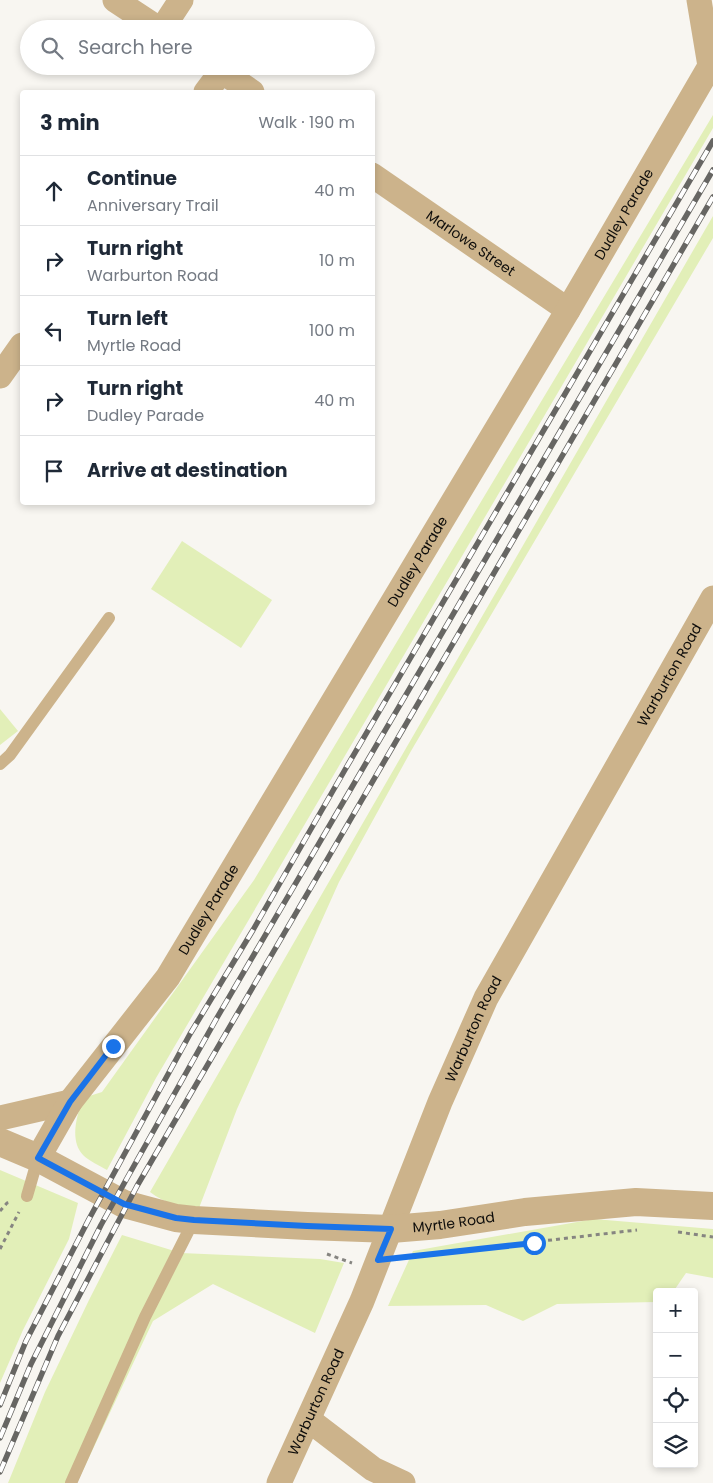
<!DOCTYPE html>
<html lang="en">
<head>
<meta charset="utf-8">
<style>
  :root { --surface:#fff; --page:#f2f2f3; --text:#1f2937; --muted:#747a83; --line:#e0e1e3 }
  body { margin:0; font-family:Poppins,sans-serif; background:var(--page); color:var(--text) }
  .controls { position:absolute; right:15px; bottom:15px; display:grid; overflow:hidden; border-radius:5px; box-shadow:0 2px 8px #0003 }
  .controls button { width:45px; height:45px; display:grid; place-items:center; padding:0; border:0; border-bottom:1px solid var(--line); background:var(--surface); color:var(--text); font:25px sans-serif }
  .stop { position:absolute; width:15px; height:15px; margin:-11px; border:4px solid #1a73e8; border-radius:50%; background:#fff }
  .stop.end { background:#1a73e8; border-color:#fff; box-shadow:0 1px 5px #0008 }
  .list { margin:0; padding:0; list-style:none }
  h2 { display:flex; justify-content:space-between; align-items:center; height:65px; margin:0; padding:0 20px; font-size:21px }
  h2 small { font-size:16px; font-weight:400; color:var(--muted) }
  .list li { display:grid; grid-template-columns:32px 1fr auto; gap:15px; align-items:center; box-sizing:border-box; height:70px; padding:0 20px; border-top:1px solid var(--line) }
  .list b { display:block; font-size:19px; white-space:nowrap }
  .list p { margin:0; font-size:16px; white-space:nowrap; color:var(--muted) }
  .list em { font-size:16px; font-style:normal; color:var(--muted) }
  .icon { flex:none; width:28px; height:28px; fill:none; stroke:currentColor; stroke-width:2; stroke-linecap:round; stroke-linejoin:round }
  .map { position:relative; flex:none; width:713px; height:1483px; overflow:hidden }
  .search { position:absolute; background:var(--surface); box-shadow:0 2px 8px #0003; left:20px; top:20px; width:355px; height:55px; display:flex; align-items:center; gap:12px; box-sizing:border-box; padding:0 18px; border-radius:28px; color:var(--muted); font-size:19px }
  .panel { position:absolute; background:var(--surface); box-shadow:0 2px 8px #0003; left:20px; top:90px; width:355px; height:415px; border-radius:5px }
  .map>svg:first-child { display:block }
  .green { fill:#e2efb8 }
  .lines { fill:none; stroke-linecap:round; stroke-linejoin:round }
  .path { stroke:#868581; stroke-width:3; stroke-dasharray:4 4; stroke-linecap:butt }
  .service { stroke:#ccb38b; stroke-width:12 }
  .minor { stroke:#ccb38b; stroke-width:25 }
  .tertiary { stroke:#ccb38b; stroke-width:28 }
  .rail-casing { stroke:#676663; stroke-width:5.5 }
  .rail { stroke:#fff; stroke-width:4; stroke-dasharray:11; stroke-linecap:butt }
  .route { stroke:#1a73e8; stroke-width:6 }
  .labels { text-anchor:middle; stroke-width:4; stroke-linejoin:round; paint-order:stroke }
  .street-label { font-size:14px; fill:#0e0d0b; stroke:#fff }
</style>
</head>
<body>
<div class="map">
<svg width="713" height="1483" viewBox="0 0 713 1483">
  <rect width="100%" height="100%" fill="#f8f6f1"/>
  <!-- green -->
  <g class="green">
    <path d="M713 115V128L156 1078 107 1170C100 1166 89 1161 83 1155 69 1140 77 1115 83 1098L102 1092 254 880Z"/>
    <path d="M713 216V238L411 751 339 882 237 1109 199 1208C180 1206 165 1204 150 1192Z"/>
    <polygon points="182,541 272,600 241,648 151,589"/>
    <polygon points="0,709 18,731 0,745"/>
    <polygon points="0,1170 78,1203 69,1239 23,1330 0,1383"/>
    <polygon points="594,1219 713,1229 713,1278 686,1273 673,1292 657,1292 657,1302 557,1304 523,1321 486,1305 388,1306 413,1251"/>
    <polygon points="122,1235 181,1253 320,1259 344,1263 315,1333 213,1284 153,1321 77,1483 8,1483 45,1392 89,1300"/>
  </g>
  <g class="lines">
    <!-- path -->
    <g class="path">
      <polyline points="0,1211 7,1203 11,1202"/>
      <polyline points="678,1232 713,1237"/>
      <polyline points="0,1249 19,1212"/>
      <polyline points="327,1254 352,1263"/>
      <polyline points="405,1257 637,1230"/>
    </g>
    <!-- service -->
    <g class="service">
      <polyline points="0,764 10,755 109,618"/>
      <polyline points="27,1196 38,1158"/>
      <polyline points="71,1483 145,1317 194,1220"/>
    </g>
    <!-- minor -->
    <g class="minor">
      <polyline points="115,0 159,29"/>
      <polyline points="162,29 181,0"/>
      <polyline points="214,66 252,92"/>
      <polyline points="206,92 221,72"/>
      <path id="s1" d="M372 175 568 310"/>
      <polyline points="0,376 22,345"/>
      <polyline points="0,1118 70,1102"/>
      <path id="s2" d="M38 1158 70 1102 168 977 568 310 710 66 699 0"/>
      <polyline points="309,1420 373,1469 403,1483"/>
      <path id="s3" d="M279 1483 362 1301 440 1102 486 998 713 598"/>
    </g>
    <!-- tertiary -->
    <path class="tertiary" id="s4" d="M0 1142 38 1158 124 1204 176 1218 194 1220 307 1226 391 1229 440 1225 525 1212 636 1202 713 1206"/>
    <!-- rail casing -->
    <g class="rail-casing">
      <g id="rail">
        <polyline points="0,1405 26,1341 89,1219 190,1034 253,930 346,768 713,141"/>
        <polyline points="0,1438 31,1364 101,1225 126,1180 218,1016 713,170"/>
        <polyline points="0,1472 58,1336 137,1186 713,197"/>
      </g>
    </g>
    <!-- rail -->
    <use href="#rail" class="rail"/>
  </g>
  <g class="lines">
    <!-- route -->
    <polyline class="route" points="113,1046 70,1102 38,1158 124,1204 176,1218 194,1220 307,1226 391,1229 378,1260 534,1243"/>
  </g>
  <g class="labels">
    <!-- street labels -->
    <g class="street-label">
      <text dy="5" stroke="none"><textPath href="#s2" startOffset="1112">Dudley Parade</textPath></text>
      <text dy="5" stroke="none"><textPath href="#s1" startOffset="120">Marlowe Street</textPath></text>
      <text dy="5" stroke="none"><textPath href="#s2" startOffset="708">Dudley Parade</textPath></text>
      <text dy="5" stroke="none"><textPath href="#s3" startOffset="899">Warburton Road</textPath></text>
      <text dy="5" stroke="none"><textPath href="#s2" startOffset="302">Dudley Parade</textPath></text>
      <text dy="5" stroke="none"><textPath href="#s3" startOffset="494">Warburton Road</textPath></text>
      <text dy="5" stroke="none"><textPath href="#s4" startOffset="471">Myrtle Road</textPath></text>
      <text dy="5" stroke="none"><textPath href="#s3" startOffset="89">Warburton Road</textPath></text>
    </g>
  </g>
</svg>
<div class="controls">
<button>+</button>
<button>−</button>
<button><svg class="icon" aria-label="locate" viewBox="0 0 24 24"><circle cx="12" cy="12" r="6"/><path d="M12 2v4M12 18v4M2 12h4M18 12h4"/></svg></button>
<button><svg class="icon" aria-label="layers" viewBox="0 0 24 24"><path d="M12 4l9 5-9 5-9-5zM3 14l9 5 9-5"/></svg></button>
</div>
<div class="stop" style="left:534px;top:1243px"></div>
<div class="stop end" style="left:113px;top:1046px"></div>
<div class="search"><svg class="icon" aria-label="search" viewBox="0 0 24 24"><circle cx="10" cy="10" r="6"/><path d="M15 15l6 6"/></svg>Search here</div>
<section class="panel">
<h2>3 min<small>Walk · 190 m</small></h2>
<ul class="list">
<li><svg class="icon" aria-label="ahead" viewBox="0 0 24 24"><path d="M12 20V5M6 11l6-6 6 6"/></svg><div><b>Continue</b><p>Anniversary Trail</p></div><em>40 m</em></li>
<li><svg class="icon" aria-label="right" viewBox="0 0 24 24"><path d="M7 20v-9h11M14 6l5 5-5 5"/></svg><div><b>Turn right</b><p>Warburton Road</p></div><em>10 m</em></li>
<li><svg class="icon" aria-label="left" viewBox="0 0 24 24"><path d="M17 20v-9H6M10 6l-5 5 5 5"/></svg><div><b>Turn left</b><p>Myrtle Road</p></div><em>100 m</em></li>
<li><svg class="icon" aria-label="right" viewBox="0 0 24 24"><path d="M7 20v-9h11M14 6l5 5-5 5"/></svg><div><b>Turn right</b><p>Dudley Parade</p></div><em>40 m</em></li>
<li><svg class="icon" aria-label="arrive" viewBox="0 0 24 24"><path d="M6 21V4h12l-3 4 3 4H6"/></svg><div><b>Arrive at destination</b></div></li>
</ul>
</section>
</div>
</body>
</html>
